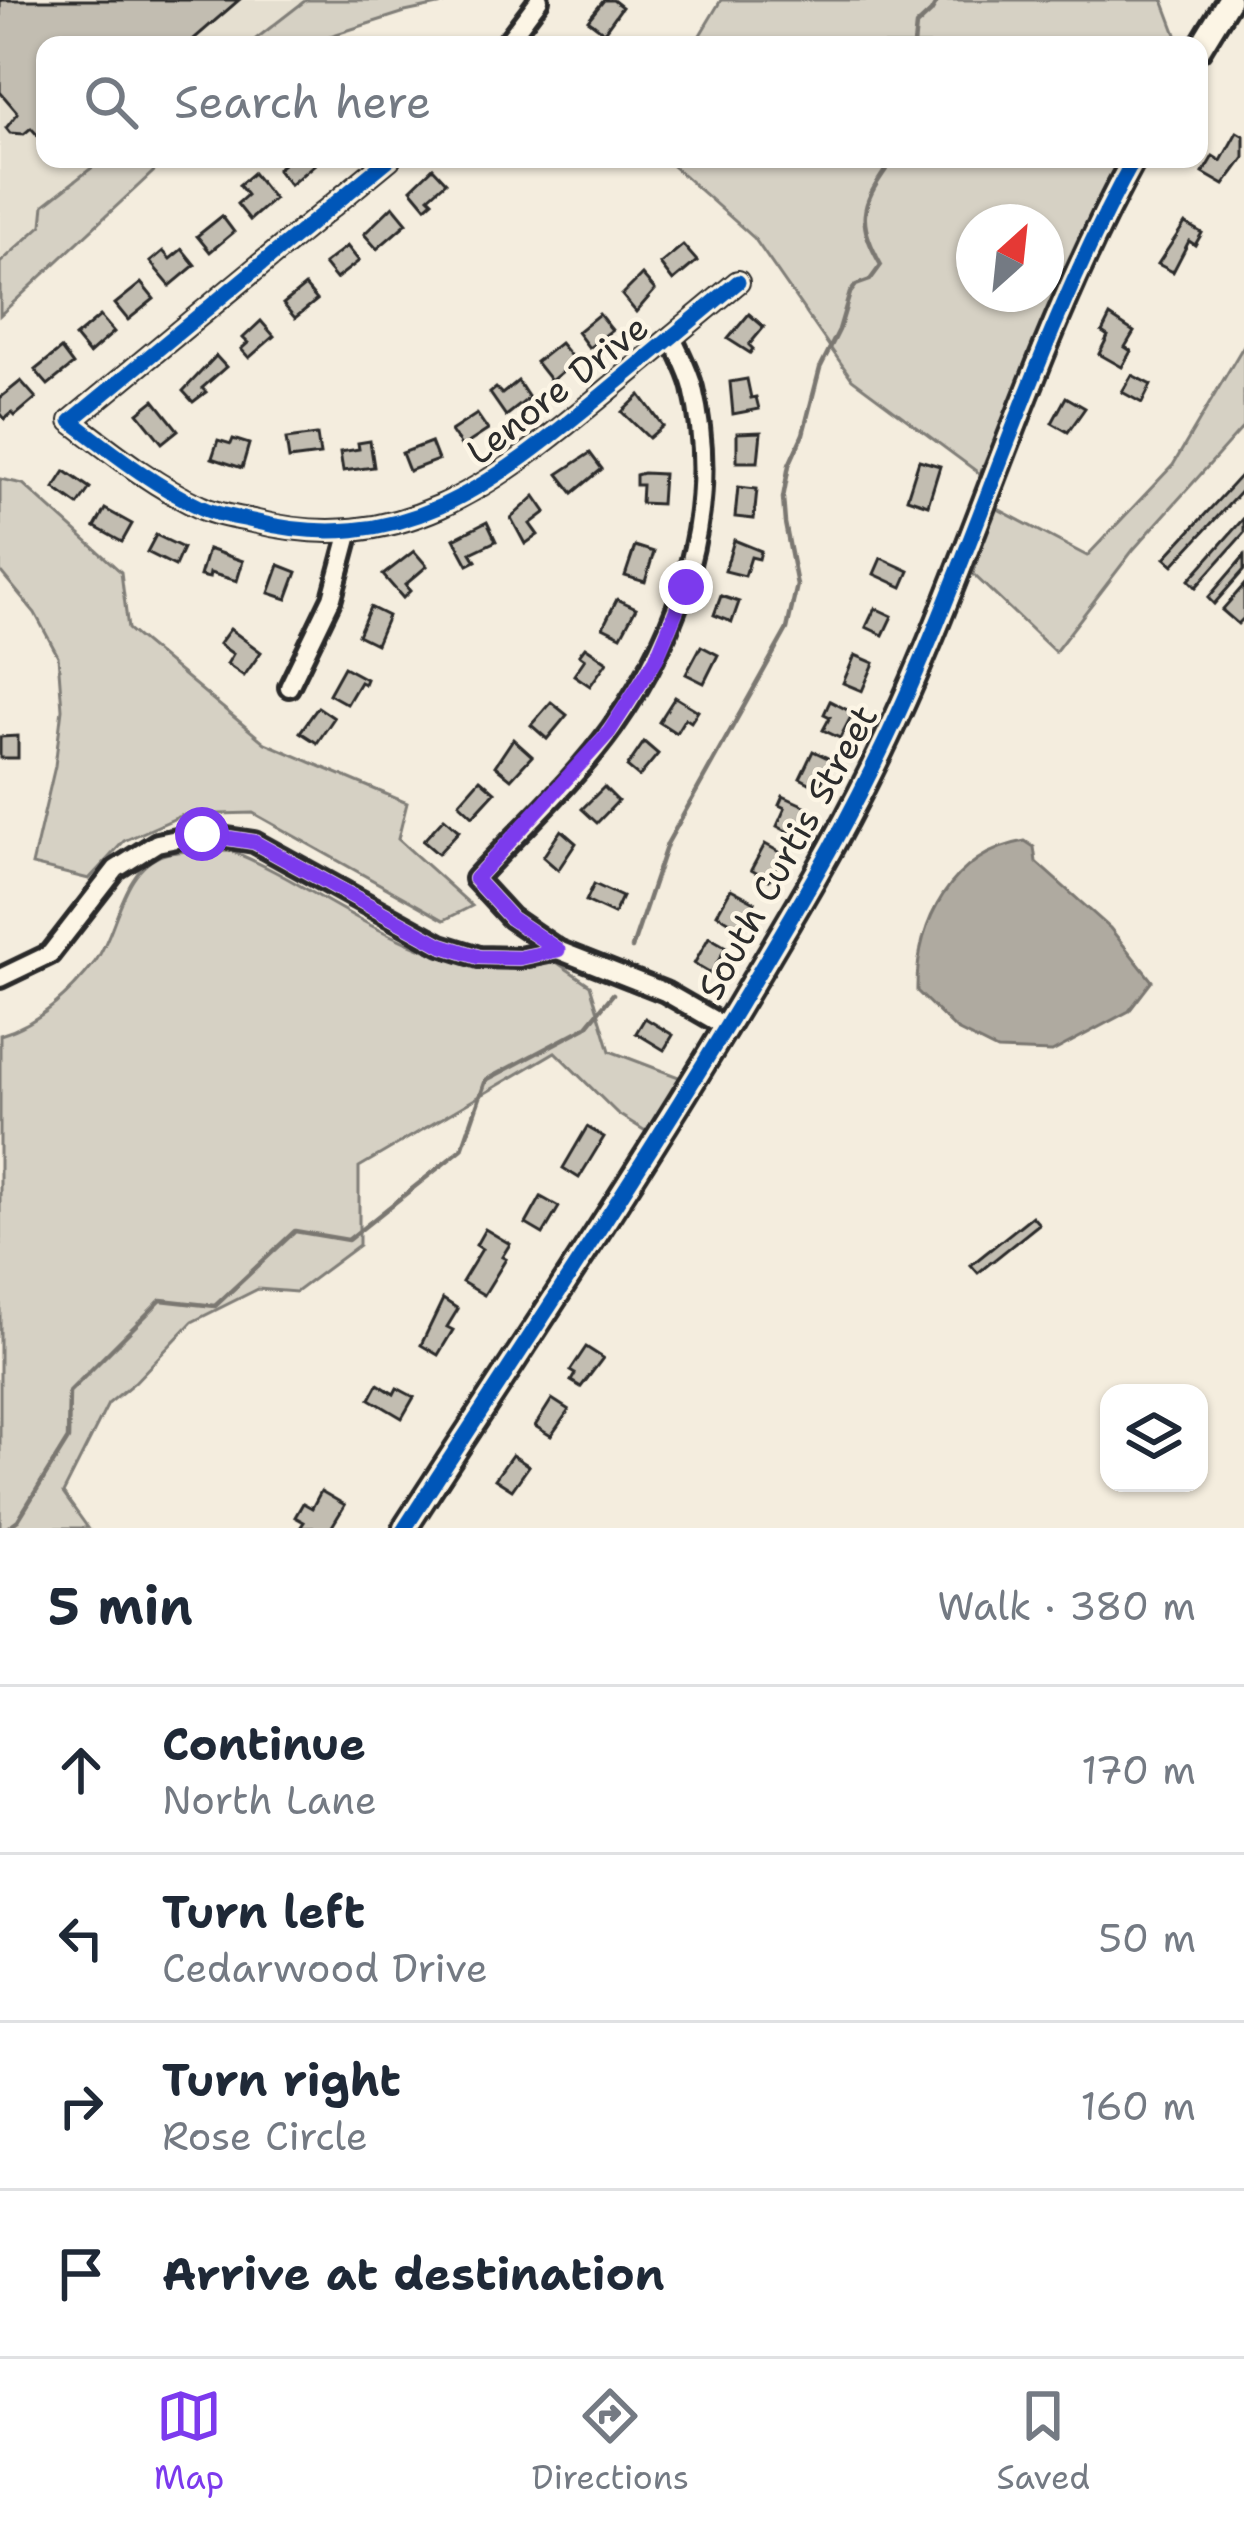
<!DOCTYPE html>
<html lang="en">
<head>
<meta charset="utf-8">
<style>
  :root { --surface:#fff; --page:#f6f6f7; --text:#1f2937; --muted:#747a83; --line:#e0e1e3; --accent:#7c3aed }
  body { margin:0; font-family:"Shantell Sans",sans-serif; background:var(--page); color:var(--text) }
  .controls { position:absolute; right:36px; bottom:36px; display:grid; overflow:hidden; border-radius:24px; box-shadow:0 3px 9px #0004 }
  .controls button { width:108px; height:108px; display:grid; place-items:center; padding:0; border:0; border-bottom:3px solid var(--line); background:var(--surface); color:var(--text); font:60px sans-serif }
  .compass { position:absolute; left:956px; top:204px; width:108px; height:108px; border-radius:50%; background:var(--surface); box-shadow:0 3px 9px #0004; rotate:27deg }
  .stop { position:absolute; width:36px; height:36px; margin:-27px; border:9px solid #7c3aed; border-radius:50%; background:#fff }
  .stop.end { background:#7c3aed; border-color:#fff; box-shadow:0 3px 12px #0008 }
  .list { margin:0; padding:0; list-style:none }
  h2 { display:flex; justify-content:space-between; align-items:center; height:156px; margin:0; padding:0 48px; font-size:51px }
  h2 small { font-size:39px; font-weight:400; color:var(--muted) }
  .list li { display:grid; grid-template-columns:78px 1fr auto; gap:36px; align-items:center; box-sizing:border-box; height:168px; padding:0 48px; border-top:3px solid var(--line) }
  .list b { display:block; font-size:45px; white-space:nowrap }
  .list p { margin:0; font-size:39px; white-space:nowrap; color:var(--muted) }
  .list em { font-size:39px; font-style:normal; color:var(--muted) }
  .icon { flex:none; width:66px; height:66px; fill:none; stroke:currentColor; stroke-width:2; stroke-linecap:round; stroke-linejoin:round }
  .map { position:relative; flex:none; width:1244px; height:1528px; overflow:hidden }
  .search { position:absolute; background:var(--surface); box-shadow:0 3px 9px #0004; left:36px; right:36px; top:36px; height:132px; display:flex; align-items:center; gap:30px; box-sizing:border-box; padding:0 42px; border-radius:24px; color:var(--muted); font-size:45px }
  .sheet { height:828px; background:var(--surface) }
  nav { display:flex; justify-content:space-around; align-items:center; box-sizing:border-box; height:168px; border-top:3px solid var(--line); background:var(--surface); font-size:33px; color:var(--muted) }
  nav a { display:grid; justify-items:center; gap:6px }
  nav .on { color:var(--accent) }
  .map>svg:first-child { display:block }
  .built { fill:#e5dfd0 }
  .green { fill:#d6d1c4; stroke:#807e78; stroke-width:3; fill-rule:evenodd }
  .water { fill:#afaaa0; stroke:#7a7771; stroke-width:3 }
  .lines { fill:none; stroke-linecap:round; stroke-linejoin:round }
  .stream { stroke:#7a7771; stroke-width:4.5 }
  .building { fill:#c2bdb1; stroke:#2b2b2b; stroke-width:3 }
  .minor-casing { stroke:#2b2b2b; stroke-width:26 }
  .tertiary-casing { stroke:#2b2b2b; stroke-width:30 }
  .minor { stroke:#fcf5e5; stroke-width:16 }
  .tertiary { stroke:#fcf5e5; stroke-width:21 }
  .cycleway-casing { stroke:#fcf5e5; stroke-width:22 }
  .cycleway { stroke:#0057b8; stroke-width:15 }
  .route { stroke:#7c3aed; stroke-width:15 }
  .labels { text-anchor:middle; stroke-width:9; stroke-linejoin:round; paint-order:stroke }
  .street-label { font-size:36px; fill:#2b2b2b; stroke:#fcf5e5 }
</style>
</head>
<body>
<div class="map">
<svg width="1244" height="1528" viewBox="0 0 1244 1528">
  <rect width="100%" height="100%" fill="#f4edde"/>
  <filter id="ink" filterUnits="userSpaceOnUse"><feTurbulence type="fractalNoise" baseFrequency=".00833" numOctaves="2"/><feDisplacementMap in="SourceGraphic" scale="24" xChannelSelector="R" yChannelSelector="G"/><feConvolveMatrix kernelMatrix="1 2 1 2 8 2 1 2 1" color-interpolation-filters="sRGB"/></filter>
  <g filter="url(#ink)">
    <!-- built -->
    <polygon class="built" points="0,0 306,0 248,45 45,45 45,159 103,159 44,205 42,225 0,263"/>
    <!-- green -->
    <g class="green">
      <polygon points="306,0 462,0 405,12 302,45 248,45"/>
      <polygon points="721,0 1163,0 1180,45 694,45"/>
      <polygon points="103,159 167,159 0,315 0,263 42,225 44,205"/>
      <path d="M665 159H1124L1084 230 980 474 852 379 754 238ZM974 222H1046V294H974Z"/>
      <polygon points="1244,345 1244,426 1133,550 1055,652 973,574 994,507 1087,556 1173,465"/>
      <polygon points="0,479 23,484 121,572 128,629 265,743 407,803 398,839 472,906 444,920 253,813 183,815 124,841 89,879 32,865 55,766 62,709 58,656 35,613 0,571"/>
      <path d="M231 851C326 888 442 997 549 957L590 985 610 1051 684 1079 652 1135 618 1114 555 1052 359 1167V1245L296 1292 258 1289 192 1322 135 1382 108 1404 63 1493 88 1528H0V1035C38 1024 70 994 95 962 118 931 121 867 165 854 184 849 210 852 231 851Z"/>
    </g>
    <!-- water -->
    <path class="water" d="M1025 841 1034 847 1036 862 1110 928 1152 981 1129 1011 1052 1052 997 1050 957 1030 917 991C916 922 951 854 1025 841Z"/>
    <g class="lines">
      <!-- stream -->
      <g class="stream">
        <polyline points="914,45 916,26 931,12 938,0"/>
        <path d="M632 948 667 844 787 629 797 585 785 523 783 498 789 465 803 434 820 368 839 330 850 293 856 285 870 280 881 265C857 223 860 206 887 168L883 159"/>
        <polyline points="7,1528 18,1520 68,1439 69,1392 161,1300 215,1306 295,1231 348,1240 462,1149 486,1080 586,1027 613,994"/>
      </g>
    </g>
    <!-- building -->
    <g class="building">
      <polygon points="0,0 239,0 187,45 45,45 45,135 41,139 31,128 24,134 10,133 6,128 18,113 0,92"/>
      <polygon points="604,0 613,0 622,7 604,32 588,20"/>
      <polygon points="1237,132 1244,136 1244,158 1224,185 1203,173 1213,156 1221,161"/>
      <polygon points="289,159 311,159 315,164 290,185 277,169"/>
      <polygon points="433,168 446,182 429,197 433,201 426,207 411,189"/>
      <polygon points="253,173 274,199 250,220 237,204 247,195 239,185"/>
      <polygon points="393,206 407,223 377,249 364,234"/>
      <polygon points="222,216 234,232 210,252 197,236"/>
      <polygon points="1185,223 1202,233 1195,245 1189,241 1173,272 1158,264"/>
      <polygon points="683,245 697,261 673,281 660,264"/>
      <polygon points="347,246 359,261 336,279 324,264"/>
      <polygon points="182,249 195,265 170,286 150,262 163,251 170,259"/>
      <polygon points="642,275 655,290 636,312 622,295"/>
      <polygon points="141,283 154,299 128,320 115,304"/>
      <polygon points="305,286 317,300 295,318 283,304"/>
      <polygon points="599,314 612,330 589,348 577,332"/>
      <polygon points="749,314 764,327 749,345 753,349 750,353 728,339"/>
      <polygon points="100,316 114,332 89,354 75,337"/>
      <polygon points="1110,316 1134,332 1125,347 1131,351 1122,367 1099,354 1108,336 1102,332"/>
      <polygon points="261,321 274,336 249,358 241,349 248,343 243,338"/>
      <polygon points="560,343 575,361 551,381 536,362"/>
      <polygon points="61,349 73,365 48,385 35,370"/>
      <polygon points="216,356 226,367 202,388 206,392 193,402 183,391"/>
      <polygon points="1132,375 1151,385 1142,403 1122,392"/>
      <polygon points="747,379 751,398 756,397 759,409 733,414 730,382"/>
      <polygon points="21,381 36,398 15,416 12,413 5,419 0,413 0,398"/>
      <polygon points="518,381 529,398 506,416 490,393 496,388 502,394"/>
      <polygon points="640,395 663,426 649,438 622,412"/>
      <polygon points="1066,397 1085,408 1068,432 1052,423"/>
      <polygon points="154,400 178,430 162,443 138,413"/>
      <polygon points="477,414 488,430 462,447 451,431"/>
      <polygon points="761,432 758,462 737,462 737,433"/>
      <polygon points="317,435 320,455 289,459 286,439"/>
      <polygon points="233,439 249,444 242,468 212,458 218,440 231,444"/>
      <polygon points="370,441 374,467 343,471 340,452 359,449 358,443"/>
      <polygon points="431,442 438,460 409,471 402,453"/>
      <polygon points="590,453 602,469 573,493 558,474"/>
      <polygon points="919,460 940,466 928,505 907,498"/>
      <polygon points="65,471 90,488 78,505 54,488"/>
      <polygon points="1244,472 1244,488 1173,565 1165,558"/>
      <polygon points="643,473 663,474 661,504 641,503 642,485 636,485 636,475"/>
      <polygon points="738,487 757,489 754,519 735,517"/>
      <polygon points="535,496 546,512 530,524 538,535 525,544 511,518"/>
      <polygon points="105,509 132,524 122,542 95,527"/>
      <polygon points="1244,518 1244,533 1196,587 1189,580"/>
      <polygon points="487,522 496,541 471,553 476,561 468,565 454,539"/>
      <polygon points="156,535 183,548 175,566 147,552"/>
      <polygon points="734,540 761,551 759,559 751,557 745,576 725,571"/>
      <polygon points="635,546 654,552 645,582 625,576"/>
      <polygon points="208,549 243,561 237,581 210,573 209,578 200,576"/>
      <polygon points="414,551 427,566 405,585 410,591 403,598 383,575"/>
      <polygon points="1244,556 1244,570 1214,604 1208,598"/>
      <polygon points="881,558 909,571 902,587 874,574"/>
      <polygon points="279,565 297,572 287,599 269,593"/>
      <polygon points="1244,585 1244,618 1238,624 1222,610"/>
      <polygon points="721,596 739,602 732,622 714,615"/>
      <polygon points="617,599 636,608 621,636 603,627"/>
      <polygon points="370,607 388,616 376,644 358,635"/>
      <polygon points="875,608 892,616 883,635 866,627"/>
      <polygon points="230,629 261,652 244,676 227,664 233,654 219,644"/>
      <polygon points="701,646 718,655 704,683 686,674"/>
      <polygon points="585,647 607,662 590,686 574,675 585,659 579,655"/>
      <polygon points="855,655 874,663 862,691 843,683"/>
      <polygon points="344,667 366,679 364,684 360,682 347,704 329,694"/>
      <polygon points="675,697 698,711 691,722 685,718 676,733 659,722"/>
      <polygon points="830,701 853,713 840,738 823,730 830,717 824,714"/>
      <polygon points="551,702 567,715 547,739 531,725"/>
      <polygon points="318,707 334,718 317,743 300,732"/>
      <polygon points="18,736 18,758 0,758 0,737"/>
      <polygon points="513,739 532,756 511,779 495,766"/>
      <polygon points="644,742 658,754 639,777 627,767"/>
      <polygon points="813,751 832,760 819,788 800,778"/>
      <polygon points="480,779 495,792 473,816 459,803"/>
      <polygon points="604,787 618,801 597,823 582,809"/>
      <polygon points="783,796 809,808 796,836 777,826 785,808 779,805"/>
      <polygon points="444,818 459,831 438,854 423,841"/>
      <polygon points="561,830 576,843 558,870 543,857"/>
      <polygon points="765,844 783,854 769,880 751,870"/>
      <polygon points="594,884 622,897 614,914 586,901"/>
      <polygon points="731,889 755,902 740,928 717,914"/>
      <polygon points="709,937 726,947 711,974 694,964"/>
      <polygon points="645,1018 673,1035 664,1050 636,1033"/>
      <polygon points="587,1127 604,1137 579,1178 563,1168"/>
      <polygon points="541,1197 559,1207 543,1234 526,1224"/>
      <polygon points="1032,1216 1039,1224 978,1273 971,1265"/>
      <polygon points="485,1229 510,1244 502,1257 506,1259 484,1295 462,1282 482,1249 476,1245"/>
      <polygon points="443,1299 458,1309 447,1327 453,1330 438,1355 421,1345"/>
      <polygon points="586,1347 603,1358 581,1387 571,1381 575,1374 570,1371"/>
      <polygon points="378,1384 394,1394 397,1388 414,1397 402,1418 370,1399"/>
      <polygon points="552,1399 569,1410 551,1436 535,1426"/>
      <polygon points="512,1455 529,1466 512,1490 495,1479"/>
      <polygon points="321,1491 345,1505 331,1528 300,1528 304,1522 295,1517 303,1503 312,1508"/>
    </g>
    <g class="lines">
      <!-- minor casing -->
      <g class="minor-casing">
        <g id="minor">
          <polyline points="505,45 539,0"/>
          <path d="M389 159 71 421C112 452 153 485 200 507 216 515 235 517 253 521 399 558 491 486 597 399 644 360 691 321 738 282"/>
          <path d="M672 337C679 354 689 371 693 388 722 509 681 631 612 728 574 781 519 831 475 879L511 918 558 950 665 992 726 1027"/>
          <polyline points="289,687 332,598 350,531"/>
          <polyline points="0,978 50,954 116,869 157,843 202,834 254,842 441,945 479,957 519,958 558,950"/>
        </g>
      </g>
      <!-- tertiary casing -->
      <g class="tertiary-casing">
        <g id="tertiary">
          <polyline points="1199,49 1229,0"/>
          <path d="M405 1528C517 1355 632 1184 738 1007 785 928 832 851 872 769 971 570 1027 353 1134 159"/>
        </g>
      </g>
      <!-- minor -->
      <use href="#minor" class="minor"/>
      <!-- tertiary -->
      <use href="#tertiary" class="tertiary"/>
      <!-- cycleway casing -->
      <g class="cycleway-casing">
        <g id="cycleway">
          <path d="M389 159 71 421C112 452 153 485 200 507 216 515 235 517 253 521 399 558 491 486 597 399 644 360 691 321 738 282"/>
          <path d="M405 1528C517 1355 632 1184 738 1007 785 928 832 851 872 769 971 570 1027 353 1134 159"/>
        </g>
      </g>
      <!-- cycleway -->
      <use href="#cycleway" class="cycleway"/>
    </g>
  </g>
  <g class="lines" filter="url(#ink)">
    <!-- route -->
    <polyline class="route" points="202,834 254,842 441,945 479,957 519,958 558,950 511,918 475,879 609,732 656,659 686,587"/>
  </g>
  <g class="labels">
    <!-- street labels -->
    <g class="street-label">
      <text transform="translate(557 389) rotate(-38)" y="13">Lenore Drive</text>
      <text transform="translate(787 852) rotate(-61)" y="13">South Curtis Street</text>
    </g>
  </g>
</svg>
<div class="controls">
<button><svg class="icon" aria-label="layers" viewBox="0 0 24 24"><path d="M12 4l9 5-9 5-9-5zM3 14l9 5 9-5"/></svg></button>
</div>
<svg class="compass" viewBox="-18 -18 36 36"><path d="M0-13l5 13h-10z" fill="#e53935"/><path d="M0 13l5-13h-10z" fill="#747a83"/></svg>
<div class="stop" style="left:202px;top:834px"></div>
<div class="stop end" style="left:686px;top:587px"></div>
<div class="search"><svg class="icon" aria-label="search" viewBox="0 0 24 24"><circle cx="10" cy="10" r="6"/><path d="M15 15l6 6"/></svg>Search here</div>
</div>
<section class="sheet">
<h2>5 min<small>Walk · 380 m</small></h2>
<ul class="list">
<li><svg class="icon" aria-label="ahead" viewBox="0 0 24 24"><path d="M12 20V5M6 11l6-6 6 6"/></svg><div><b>Continue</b><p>North Lane</p></div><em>170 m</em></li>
<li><svg class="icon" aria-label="left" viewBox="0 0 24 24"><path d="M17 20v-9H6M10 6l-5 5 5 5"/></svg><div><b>Turn left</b><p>Cedarwood Drive</p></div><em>50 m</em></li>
<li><svg class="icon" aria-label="right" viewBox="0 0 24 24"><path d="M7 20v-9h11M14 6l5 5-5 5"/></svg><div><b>Turn right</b><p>Rose Circle</p></div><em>160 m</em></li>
<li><svg class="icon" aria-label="arrive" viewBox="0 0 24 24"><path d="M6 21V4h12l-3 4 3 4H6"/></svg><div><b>Arrive at destination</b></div></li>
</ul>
</section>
<nav>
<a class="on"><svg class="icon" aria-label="map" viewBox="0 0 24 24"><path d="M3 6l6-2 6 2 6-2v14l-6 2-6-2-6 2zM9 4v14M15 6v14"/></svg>Map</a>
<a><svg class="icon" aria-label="directions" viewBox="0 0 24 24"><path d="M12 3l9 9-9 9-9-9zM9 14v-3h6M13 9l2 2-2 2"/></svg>Directions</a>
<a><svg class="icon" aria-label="saved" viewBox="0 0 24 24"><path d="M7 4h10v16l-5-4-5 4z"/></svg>Saved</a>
</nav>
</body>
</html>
